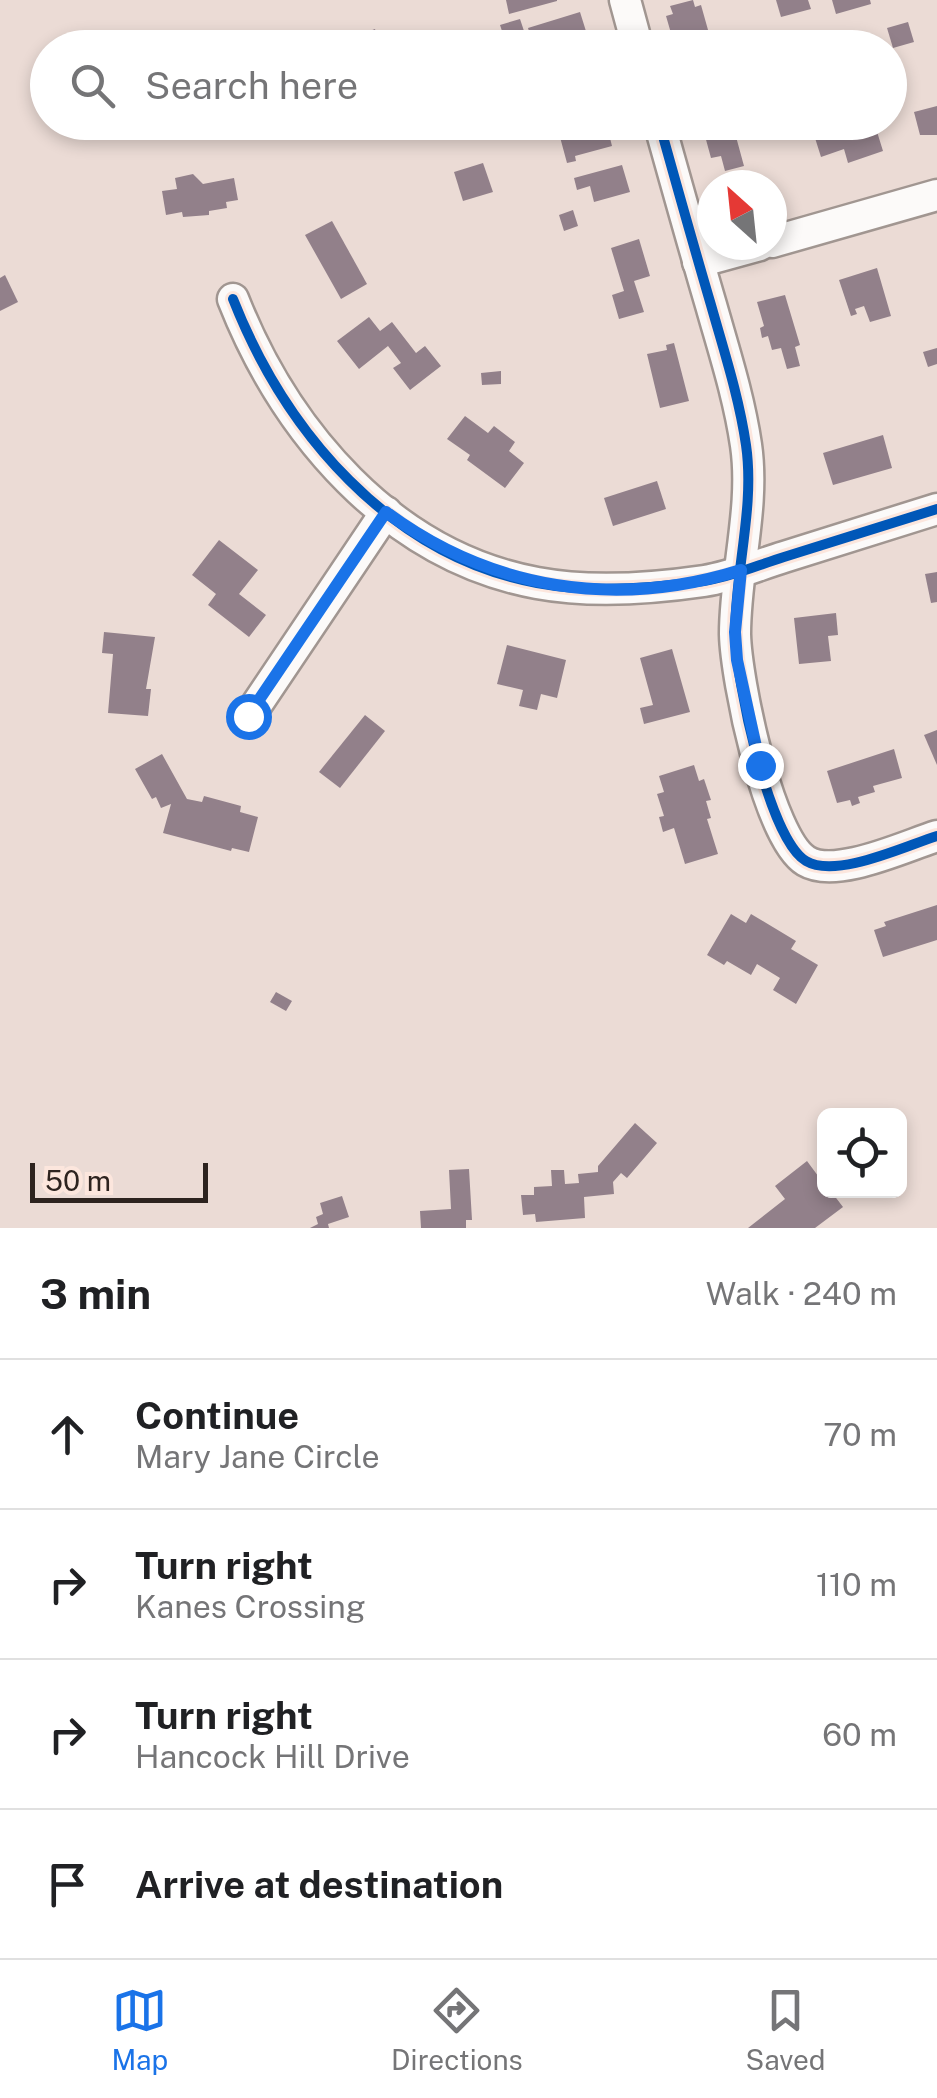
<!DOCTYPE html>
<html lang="en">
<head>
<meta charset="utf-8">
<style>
  :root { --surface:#fff; --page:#f6f6f6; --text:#202124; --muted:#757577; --line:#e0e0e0; --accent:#1a73e8 }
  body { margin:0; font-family:"Public Sans",sans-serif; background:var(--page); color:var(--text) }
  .controls { position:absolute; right:30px; bottom:30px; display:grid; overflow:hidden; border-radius:15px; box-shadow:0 5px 15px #0003 }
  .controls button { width:90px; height:90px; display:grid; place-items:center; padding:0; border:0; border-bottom:2px solid var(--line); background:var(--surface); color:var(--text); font:50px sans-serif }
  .compass { position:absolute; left:697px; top:170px; width:90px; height:90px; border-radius:50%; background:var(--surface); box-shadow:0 5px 15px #0003; rotate:333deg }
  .scale { position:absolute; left:30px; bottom:25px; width:178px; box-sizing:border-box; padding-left:10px; border:5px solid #2d231f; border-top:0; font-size:28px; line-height:35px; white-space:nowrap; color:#2d231f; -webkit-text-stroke:8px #fce6dd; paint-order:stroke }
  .stop { position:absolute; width:30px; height:30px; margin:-22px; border:8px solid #1a73e8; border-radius:50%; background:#fff }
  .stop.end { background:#1a73e8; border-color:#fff; box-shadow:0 2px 10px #0008 }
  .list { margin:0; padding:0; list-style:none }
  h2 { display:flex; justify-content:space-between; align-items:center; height:130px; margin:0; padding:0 40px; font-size:42px }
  h2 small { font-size:32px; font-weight:400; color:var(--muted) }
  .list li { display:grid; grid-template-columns:65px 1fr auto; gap:30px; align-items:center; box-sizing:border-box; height:150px; padding:0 40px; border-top:2px solid var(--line) }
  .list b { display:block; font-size:38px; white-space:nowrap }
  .list p { margin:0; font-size:32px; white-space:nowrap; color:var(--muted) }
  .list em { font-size:32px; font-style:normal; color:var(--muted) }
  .icon { flex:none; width:55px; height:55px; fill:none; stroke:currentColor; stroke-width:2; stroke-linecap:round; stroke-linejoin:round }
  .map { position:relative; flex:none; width:937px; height:1228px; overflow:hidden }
  .search { position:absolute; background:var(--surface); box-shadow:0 5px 15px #0003; left:30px; right:30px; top:30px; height:110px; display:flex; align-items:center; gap:25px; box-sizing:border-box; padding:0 35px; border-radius:55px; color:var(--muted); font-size:38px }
  .sheet { height:730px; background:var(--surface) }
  nav { display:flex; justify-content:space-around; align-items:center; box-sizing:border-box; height:140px; border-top:2px solid var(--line); background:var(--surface); font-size:28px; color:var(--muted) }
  nav a { display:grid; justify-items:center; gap:5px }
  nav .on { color:var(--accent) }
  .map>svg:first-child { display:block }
  .building { fill:#92808a }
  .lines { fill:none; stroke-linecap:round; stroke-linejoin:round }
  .minor-casing { stroke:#a19691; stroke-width:35 }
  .minor { stroke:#fcfaf9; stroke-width:30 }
  .cycleway-casing { stroke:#fce6dd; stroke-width:16 }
  .cycleway { stroke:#0057b8; stroke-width:10 }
  .route { stroke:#1a73e8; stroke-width:12 }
</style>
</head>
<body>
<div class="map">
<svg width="937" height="1228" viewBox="0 0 937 1228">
  <rect width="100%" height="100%" fill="#ebdbd5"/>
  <!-- building -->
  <g class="building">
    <polygon points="506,0 557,0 557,1 509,14"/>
    <polygon points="693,0 695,7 701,5 710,37 707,38 709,48 675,47 666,16 673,14 670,6"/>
    <polygon points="776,0 808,0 811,9 781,17"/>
    <polygon points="832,0 870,0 871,4 836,14"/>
    <polygon points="580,12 590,44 577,48 534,48 528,28"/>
    <polygon points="520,19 524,31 504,37 500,25"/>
    <polygon points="908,22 914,42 893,48 887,28"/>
    <polygon points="375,29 380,45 367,48 362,34"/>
    <polygon points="937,106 937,135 920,135 914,112"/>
    <polygon points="572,122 612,122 614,128 608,130 612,146 575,156 576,161 567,163 557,126"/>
    <polygon points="712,122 732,122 744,166 725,171 721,156 711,158 702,125"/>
    <polygon points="810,122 874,122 883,151 848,163 844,149 821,157"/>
    <polygon points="483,163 493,192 463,201 454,172"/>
    <polygon points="622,165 630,192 594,202 590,186 577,190 574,178"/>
    <polygon points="193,174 203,184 234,178 238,200 226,202 227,208 209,211 209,215 183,217 182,212 166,215 162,191 177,189 175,178"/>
    <polygon points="573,210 578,226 564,231 559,215"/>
    <polygon points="332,221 367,284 341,299 305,235"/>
    <polygon points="639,239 650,276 634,281 644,312 619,319 612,295 624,291 611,248"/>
    <polygon points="877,268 891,316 870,322 864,306 855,309 857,314 851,316 839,280"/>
    <polygon points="5,275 18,302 0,311 0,278"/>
    <polygon points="785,295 800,345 795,347 800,366 787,369 781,348 772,350 768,336 762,338 760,328 764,326 757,302"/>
    <polygon points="369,317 380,331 392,322 416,353 425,346 441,366 410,390 393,368 401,363 388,346 359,369 337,341"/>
    <polygon points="674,343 689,401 660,408 647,354 667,350 666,345"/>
    <polygon points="937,348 937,364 928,367 923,352"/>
    <polygon points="501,371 501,384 482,385 481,373"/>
    <polygon points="465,416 488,433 494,426 515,442 509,451 524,463 505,488 467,460 470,455 447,439"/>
    <polygon points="883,435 892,468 833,485 823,453"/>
    <polygon points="657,481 666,509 613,526 604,498"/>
    <polygon points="219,540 258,570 239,594 266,615 249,637 208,605 216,594 192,575"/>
    <polygon points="937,572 937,602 931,603 925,574"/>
    <polygon points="836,613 838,635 828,636 831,661 799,664 794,618"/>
    <polygon points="104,632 155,637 146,689 151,689 148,716 108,713 113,654 102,653"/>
    <polygon points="507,645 566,660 557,698 541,694 537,710 519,706 523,690 497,684"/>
    <polygon points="672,649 690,712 644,724 640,708 653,705 640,658"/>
    <polygon points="365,715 385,731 340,788 319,772"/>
    <polygon points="937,730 937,765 924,735"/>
    <polygon points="894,749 902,778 873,786 875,792 858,797 860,803 852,806 850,800 837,803 827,771"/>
    <polygon points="162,754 187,799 202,802 204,796 241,806 240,812 258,817 249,852 232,848 231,851 163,833 171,804 161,808 156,797 152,799 135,769"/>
    <polygon points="694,765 699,781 704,779 711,800 706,801 711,818 707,819 718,854 685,864 674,828 663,832 659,817 664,816 657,794 664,792 659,776"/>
    <polygon points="937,905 937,940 883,957 874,930 886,926 884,922"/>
    <polygon points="731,914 746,923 751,914 796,941 791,949 818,965 796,1004 773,990 780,978 757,964 751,975 727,961 724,965 707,955"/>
    <polygon points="276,992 292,1001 286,1011 270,1002"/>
    <polygon points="635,1123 657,1143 627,1178 621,1173 613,1182 614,1194 584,1197 585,1218 536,1222 535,1214 523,1215 521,1195 534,1195 534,1187 552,1186 551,1170 564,1170 565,1184 579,1183 578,1174 598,1172 598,1166"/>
    <polygon points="807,1161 824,1184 824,1190 830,1190 843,1207 815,1228 748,1228 785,1199 775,1186"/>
    <polygon points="469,1169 472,1220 466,1220 466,1228 421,1228 420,1211 451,1209 449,1170"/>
    <polygon points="342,1196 349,1217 328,1224 329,1228 310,1228 318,1224 316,1217 323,1214 320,1203"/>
  </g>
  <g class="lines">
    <!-- minor casing -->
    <g class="minor-casing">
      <g id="minor">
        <polyline points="625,0 638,48"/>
        <path d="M659 122C676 183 693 244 711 305 724 351 739 397 746 445 755 507 735 571 735 634 736 679 768 838 806 861 836 879 905 846 937 836"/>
        <polyline points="772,242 937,195"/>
        <polyline points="698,262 760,245"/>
        <path d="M233 299C285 431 390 556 537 583 591 593 649 589 704 581 731 577 758 565 784 557 835 541 886 525 937 509"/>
        <polyline points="249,716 386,512"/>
      </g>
    </g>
    <!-- minor -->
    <use href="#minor" class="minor"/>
    <!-- cycleway casing -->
    <g class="cycleway-casing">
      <g id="cycleway">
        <path d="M659 122C676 183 693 244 711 305 724 351 739 397 746 445 755 507 735 571 735 634 736 679 768 838 806 861 836 879 905 846 937 836"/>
        <path d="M233 299C285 431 390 556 537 583 591 593 649 589 704 581 731 577 758 565 784 557 835 541 886 525 937 509"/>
      </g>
    </g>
    <!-- cycleway -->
    <use href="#cycleway" class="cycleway"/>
  </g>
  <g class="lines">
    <!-- route -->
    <path class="route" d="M248 716 386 512C491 590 616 609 741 570L735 632 737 660 760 765"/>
  </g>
</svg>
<div class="controls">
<button><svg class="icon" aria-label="locate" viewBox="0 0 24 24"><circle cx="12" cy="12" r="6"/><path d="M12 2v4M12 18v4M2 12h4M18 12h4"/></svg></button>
</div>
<svg class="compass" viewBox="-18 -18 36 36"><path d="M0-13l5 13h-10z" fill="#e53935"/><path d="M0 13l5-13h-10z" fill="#757577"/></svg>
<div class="scale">50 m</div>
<div class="stop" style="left:248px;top:716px"></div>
<div class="stop end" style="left:760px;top:765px"></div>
<div class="search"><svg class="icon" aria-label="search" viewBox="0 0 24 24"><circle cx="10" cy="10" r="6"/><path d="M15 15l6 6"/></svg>Search here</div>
</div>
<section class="sheet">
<h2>3 min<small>Walk · 240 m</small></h2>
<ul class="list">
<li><svg class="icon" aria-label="ahead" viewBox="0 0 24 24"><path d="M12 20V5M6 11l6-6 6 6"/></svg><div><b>Continue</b><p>Mary Jane Circle</p></div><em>70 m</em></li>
<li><svg class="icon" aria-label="right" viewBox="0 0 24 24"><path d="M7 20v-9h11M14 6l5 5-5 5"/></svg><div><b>Turn right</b><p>Kanes Crossing</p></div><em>110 m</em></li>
<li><svg class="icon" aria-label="right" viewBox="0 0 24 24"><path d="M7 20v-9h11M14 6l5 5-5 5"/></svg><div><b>Turn right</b><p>Hancock Hill Drive</p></div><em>60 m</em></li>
<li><svg class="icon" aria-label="arrive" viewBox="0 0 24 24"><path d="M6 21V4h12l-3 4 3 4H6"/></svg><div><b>Arrive at destination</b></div></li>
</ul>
</section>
<nav>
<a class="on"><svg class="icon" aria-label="map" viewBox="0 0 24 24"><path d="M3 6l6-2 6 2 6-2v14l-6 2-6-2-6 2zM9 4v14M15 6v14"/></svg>Map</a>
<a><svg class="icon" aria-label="directions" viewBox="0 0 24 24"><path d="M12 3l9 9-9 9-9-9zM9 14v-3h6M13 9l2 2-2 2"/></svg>Directions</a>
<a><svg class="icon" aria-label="saved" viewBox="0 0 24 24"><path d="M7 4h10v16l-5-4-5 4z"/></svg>Saved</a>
</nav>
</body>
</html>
